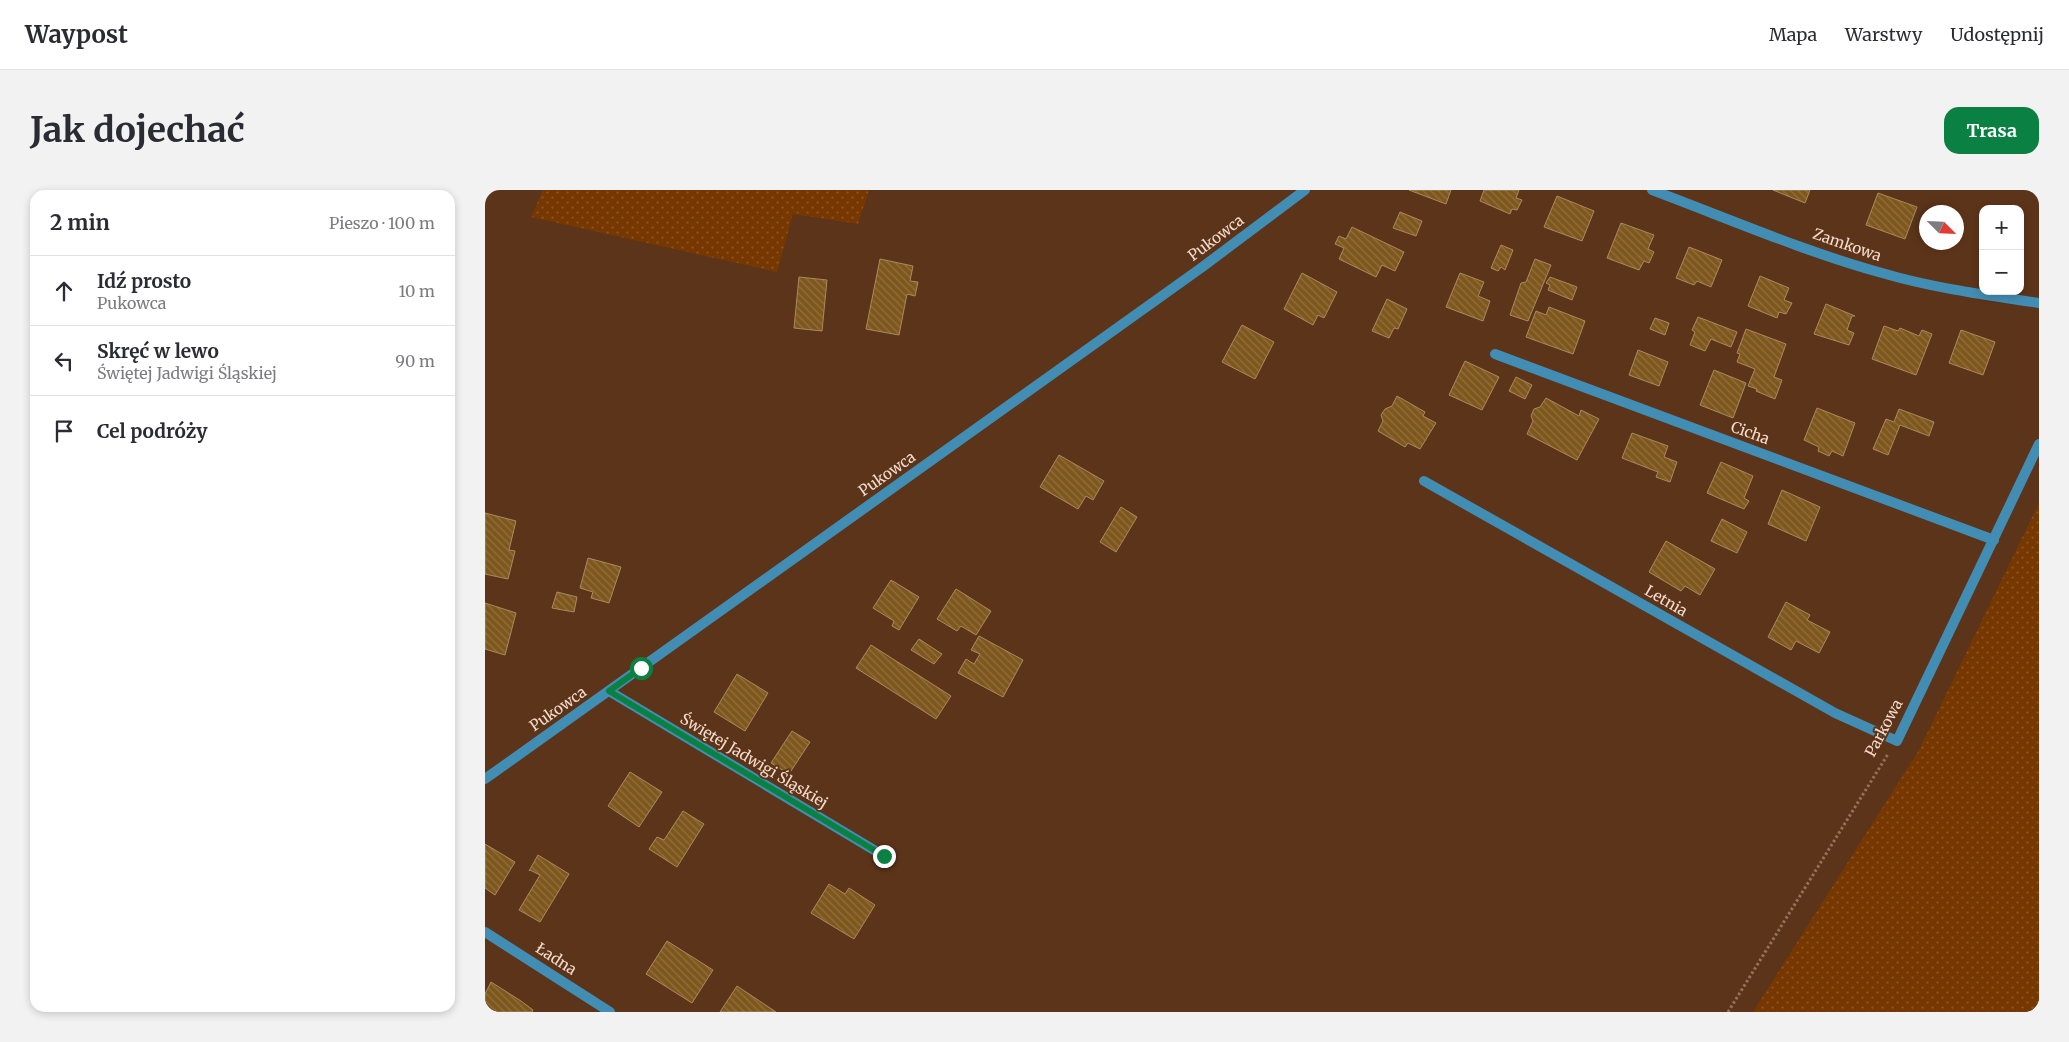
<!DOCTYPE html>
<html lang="pl">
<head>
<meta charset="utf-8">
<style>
  :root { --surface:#fff; --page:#f2f2f3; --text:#2b2b33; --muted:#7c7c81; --line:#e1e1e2; --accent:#0b8043 }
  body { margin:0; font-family:Merriweather,serif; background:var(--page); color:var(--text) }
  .controls { position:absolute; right:15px; top:15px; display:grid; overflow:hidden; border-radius:10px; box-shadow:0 2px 8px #0003 }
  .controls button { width:45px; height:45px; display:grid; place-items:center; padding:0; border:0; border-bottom:1px solid var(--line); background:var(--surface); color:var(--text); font:25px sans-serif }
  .compass { position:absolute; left:1434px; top:15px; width:45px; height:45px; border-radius:50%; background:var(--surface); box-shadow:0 2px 8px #0003; rotate:114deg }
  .stop { position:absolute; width:15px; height:15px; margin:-11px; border:4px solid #0b8043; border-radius:50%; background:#fff }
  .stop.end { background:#0b8043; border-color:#fff; box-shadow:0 1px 5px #0008 }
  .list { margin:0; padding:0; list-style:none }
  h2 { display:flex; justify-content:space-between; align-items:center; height:65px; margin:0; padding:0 20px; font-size:21px }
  h2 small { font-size:16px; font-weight:400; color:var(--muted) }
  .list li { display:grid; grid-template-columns:32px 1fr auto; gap:15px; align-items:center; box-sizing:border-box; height:70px; padding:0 20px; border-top:1px solid var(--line) }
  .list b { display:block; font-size:19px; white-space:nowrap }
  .list p { margin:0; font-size:16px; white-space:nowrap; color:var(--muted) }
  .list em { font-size:16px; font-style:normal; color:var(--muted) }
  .icon { flex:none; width:28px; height:28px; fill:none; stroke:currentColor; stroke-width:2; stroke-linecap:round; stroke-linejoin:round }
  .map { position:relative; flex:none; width:1554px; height:822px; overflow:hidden; border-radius:15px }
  header { display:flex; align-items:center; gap:30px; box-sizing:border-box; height:70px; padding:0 25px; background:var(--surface); border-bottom:1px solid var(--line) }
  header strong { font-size:24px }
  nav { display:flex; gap:28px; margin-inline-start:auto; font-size:18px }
  .intro { display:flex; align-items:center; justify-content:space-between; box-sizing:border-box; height:120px; padding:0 30px }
  h1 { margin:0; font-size:35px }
  .button { padding:12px 22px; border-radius:15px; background:var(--accent); color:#fff; font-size:18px; font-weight:700 }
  main { display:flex; gap:30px; padding:0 30px }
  aside { flex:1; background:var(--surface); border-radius:15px; box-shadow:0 2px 8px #0003 }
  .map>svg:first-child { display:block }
  .grass { fill:url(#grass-dots) }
  .building { fill:url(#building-back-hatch); stroke:#aa8a61 }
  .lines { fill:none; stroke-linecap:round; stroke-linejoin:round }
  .path { stroke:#94725c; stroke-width:3; stroke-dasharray:2.5 2.5; stroke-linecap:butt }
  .street { stroke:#428db3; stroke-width:10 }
  .route { stroke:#0b8043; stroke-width:6 }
  .labels { text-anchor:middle; stroke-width:4; stroke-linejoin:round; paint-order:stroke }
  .street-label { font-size:15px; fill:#f4dbcc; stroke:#5c341a }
</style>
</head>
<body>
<header>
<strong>Waypost</strong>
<nav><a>Mapa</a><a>Warstwy</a><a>Udostępnij</a></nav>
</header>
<div class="intro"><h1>Jak dojechać</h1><a class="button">Trasa</a></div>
<main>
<aside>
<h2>2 min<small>Pieszo · 100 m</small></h2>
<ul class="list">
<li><svg class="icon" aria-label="ahead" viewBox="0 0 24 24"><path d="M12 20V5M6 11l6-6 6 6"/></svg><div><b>Idź prosto</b><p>Pukowca</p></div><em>10 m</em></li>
<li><svg class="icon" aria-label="left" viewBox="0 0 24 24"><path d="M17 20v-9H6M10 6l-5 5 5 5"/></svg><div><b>Skręć w lewo</b><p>Świętej Jadwigi Śląskiej</p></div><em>90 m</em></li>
<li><svg class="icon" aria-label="arrive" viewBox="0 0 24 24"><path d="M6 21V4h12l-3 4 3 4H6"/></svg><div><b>Cel podróży</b></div></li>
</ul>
</aside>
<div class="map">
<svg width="1554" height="822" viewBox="0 0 1554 822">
  <defs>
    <pattern id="grass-dots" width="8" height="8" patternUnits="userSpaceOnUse" patternTransform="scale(1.25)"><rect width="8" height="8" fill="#763800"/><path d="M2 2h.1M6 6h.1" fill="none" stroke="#8a5424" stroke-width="1.8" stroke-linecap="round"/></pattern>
    <pattern id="building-back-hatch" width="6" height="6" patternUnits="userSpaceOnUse" patternTransform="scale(1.25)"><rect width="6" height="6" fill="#7e571d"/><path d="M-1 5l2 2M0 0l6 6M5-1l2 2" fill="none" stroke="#916f3d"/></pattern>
  </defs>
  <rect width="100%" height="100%" fill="#5c341a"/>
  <!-- grass -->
  <g class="grass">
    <polygon points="58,0 384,0 373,34 308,24 292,82 46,27"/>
    <polygon points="1554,313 1554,822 1268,822 1434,560"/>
  </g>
  <!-- building -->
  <g class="building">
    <polygon points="924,0 966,0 961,14"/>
    <polygon points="999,0 1034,0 1031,8 1037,10 1032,20 1027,19 1025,24 995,11"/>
    <polygon points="1288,0 1325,0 1320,13"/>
    <polygon points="1393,3 1432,17 1420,49 1381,35"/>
    <polygon points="1072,6 1109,21 1097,51 1059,37"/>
    <polygon points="915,22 937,31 931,46 908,38"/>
    <polygon points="1136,33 1169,45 1163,59 1169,62 1164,73 1159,71 1154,80 1122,68"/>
    <polygon points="867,37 919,62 910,81 897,75 891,87 854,69 859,58 850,54 854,46 861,49"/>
    <polygon points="1016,55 1028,60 1020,80 1016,77 1013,81 1006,78"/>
    <polygon points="1204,57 1237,70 1226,97 1212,91 1209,95 1191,88"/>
    <polygon points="395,69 428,76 425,91 433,92 430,106 422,104 414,145 381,139"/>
    <polygon points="1050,69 1066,75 1043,131 1025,125 1036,93 1041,92"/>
    <polygon points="817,83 852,102 839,128 833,125 828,135 799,119"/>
    <polygon points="975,83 999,92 993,106 1005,111 998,131 961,117"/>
    <polygon points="1275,86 1304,98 1299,110 1307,113 1301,124 1294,122 1292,128 1263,116"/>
    <polygon points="314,87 342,90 337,141 309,138"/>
    <polygon points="1065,87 1092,97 1087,110 1063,100 1065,95 1061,93"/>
    <polygon points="902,109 922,119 913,139 909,138 904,148 887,141"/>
    <polygon points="1341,114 1370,126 1367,126 1362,140 1369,143 1364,155 1329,144"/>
    <polygon points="1064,117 1100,131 1088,164 1041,147 1051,121 1061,125"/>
    <polygon points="1213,127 1252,142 1246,157 1226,149 1220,161 1205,155 1210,142 1207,140"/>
    <polygon points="1170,128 1184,133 1180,145 1165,139"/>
    <polygon points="757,135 789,152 770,189 737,172"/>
    <polygon points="1399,136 1413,141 1415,138 1434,146 1437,140 1447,144 1431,185 1387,169"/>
    <polygon points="1261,139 1301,154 1289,187 1297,190 1290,209 1271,201 1272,199 1263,196 1270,179 1252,172 1255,164 1252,163"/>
    <polygon points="1476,140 1510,152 1498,185 1464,173"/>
    <polygon points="1153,160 1183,172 1174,196 1144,185"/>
    <polygon points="980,171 1014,187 997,220 964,205"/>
    <polygon points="1229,180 1261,193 1248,228 1215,215"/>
    <polygon points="1031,187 1047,195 1040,209 1024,201"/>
    <polygon points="912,206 940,222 938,226 951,233 935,259 923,253 920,257 893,241 898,231 896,225 900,219 907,216"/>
    <polygon points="1061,208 1094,226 1096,220 1114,229 1092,270 1042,244 1048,231 1046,226 1049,219 1055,217"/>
    <polygon points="1332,218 1370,233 1358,266 1347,261 1344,266 1333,261 1334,257 1319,250"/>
    <polygon points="1414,219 1449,232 1444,246 1415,235 1403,265 1388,259 1401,229 1409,232"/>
    <polygon points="1147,243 1183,256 1179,267 1192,272 1185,292 1171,287 1173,282 1137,268"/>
    <polygon points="574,265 619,291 608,310 601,306 593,319 555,297"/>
    <polygon points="1236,272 1268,286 1259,308 1264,311 1259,319 1222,303"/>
    <polygon points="1297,300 1335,317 1321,351 1283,334"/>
    <polygon points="636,317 652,327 631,362 615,352"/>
    <polygon points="0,323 31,331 24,360 30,361 23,389 0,384"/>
    <polygon points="1237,329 1262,342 1252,363 1226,351"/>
    <polygon points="1181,351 1230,379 1215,405 1200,396 1196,401 1164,382"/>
    <polygon points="103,368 136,377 124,413 106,408 108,402 95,398"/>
    <polygon points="406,390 434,407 414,440 407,436 409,431 388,418"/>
    <polygon points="471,399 506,421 491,445 476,436 472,441 452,429"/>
    <polygon points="72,402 92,407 89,422 67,418"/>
    <polygon points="1301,412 1325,425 1322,430 1345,442 1334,463 1311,451 1306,460 1283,447"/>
    <polygon points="0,413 31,423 20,465 0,459"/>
    <polygon points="494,446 538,470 518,507 473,483 481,469 489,474 495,464 486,460"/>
    <polygon points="434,449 457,464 449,474 426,460"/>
    <polygon points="386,455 466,506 451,529 371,478"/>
    <polygon points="252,484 283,503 260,541 229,522"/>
    <polygon points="307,541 325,552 304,584 286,573"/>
    <polygon points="145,582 177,602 154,637 123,616"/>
    <polygon points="198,621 219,634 192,677 164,659 172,647 179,650"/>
    <polygon points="0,654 30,672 10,705 0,698"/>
    <polygon points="53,665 84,684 55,732 34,720 55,685 45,680 44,681"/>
    <polygon points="344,694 360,704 364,698 390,715 369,749 326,723"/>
    <polygon points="182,751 228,780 207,813 161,784"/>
    <polygon points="6,792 36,811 48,820 47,822 0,822 0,804"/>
    <polygon points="252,796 291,822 235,822"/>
  </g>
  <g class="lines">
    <!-- path -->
    <polyline class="path" points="1243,822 1403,564"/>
    <!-- street -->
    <g class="street">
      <path d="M1167 0C1242 28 1320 62 1397 83 1448 98 1501 105 1554 113"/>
      <polyline points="1010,164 1509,350"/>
      <polyline points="939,291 1350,523 1412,551 1554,254"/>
      <polyline points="124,501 399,666"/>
      <polyline points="0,589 716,78 820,0"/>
      <polyline points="0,742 125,822"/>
    </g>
  </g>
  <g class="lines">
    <!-- route -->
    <polyline class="route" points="156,478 124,501 399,666"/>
  </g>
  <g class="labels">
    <!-- street labels -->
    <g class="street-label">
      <text transform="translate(731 48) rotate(-37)" y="5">Pukowca</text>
      <text transform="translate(1362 55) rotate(19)" y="5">Zamkowa</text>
      <text transform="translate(1265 243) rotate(20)" y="5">Cicha</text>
      <text transform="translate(402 284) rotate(-35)" y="5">Pukowca</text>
      <text transform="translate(1181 411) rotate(30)" y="5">Letnia</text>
      <text transform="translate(73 519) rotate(-35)" y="5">Pukowca</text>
      <text transform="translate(1399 538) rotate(-62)" y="5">Parkowa</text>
      <text transform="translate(269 571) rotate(31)" y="5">Świętej Jadwigi Śląskiej</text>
      <text transform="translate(71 769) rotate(33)" y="5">Ładna</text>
    </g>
  </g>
</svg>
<div class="controls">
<button>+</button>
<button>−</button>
</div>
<svg class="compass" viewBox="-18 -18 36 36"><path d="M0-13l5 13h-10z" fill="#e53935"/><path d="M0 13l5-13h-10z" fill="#7c7c81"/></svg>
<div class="stop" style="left:156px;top:478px"></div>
<div class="stop end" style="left:399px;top:666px"></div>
</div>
</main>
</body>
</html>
